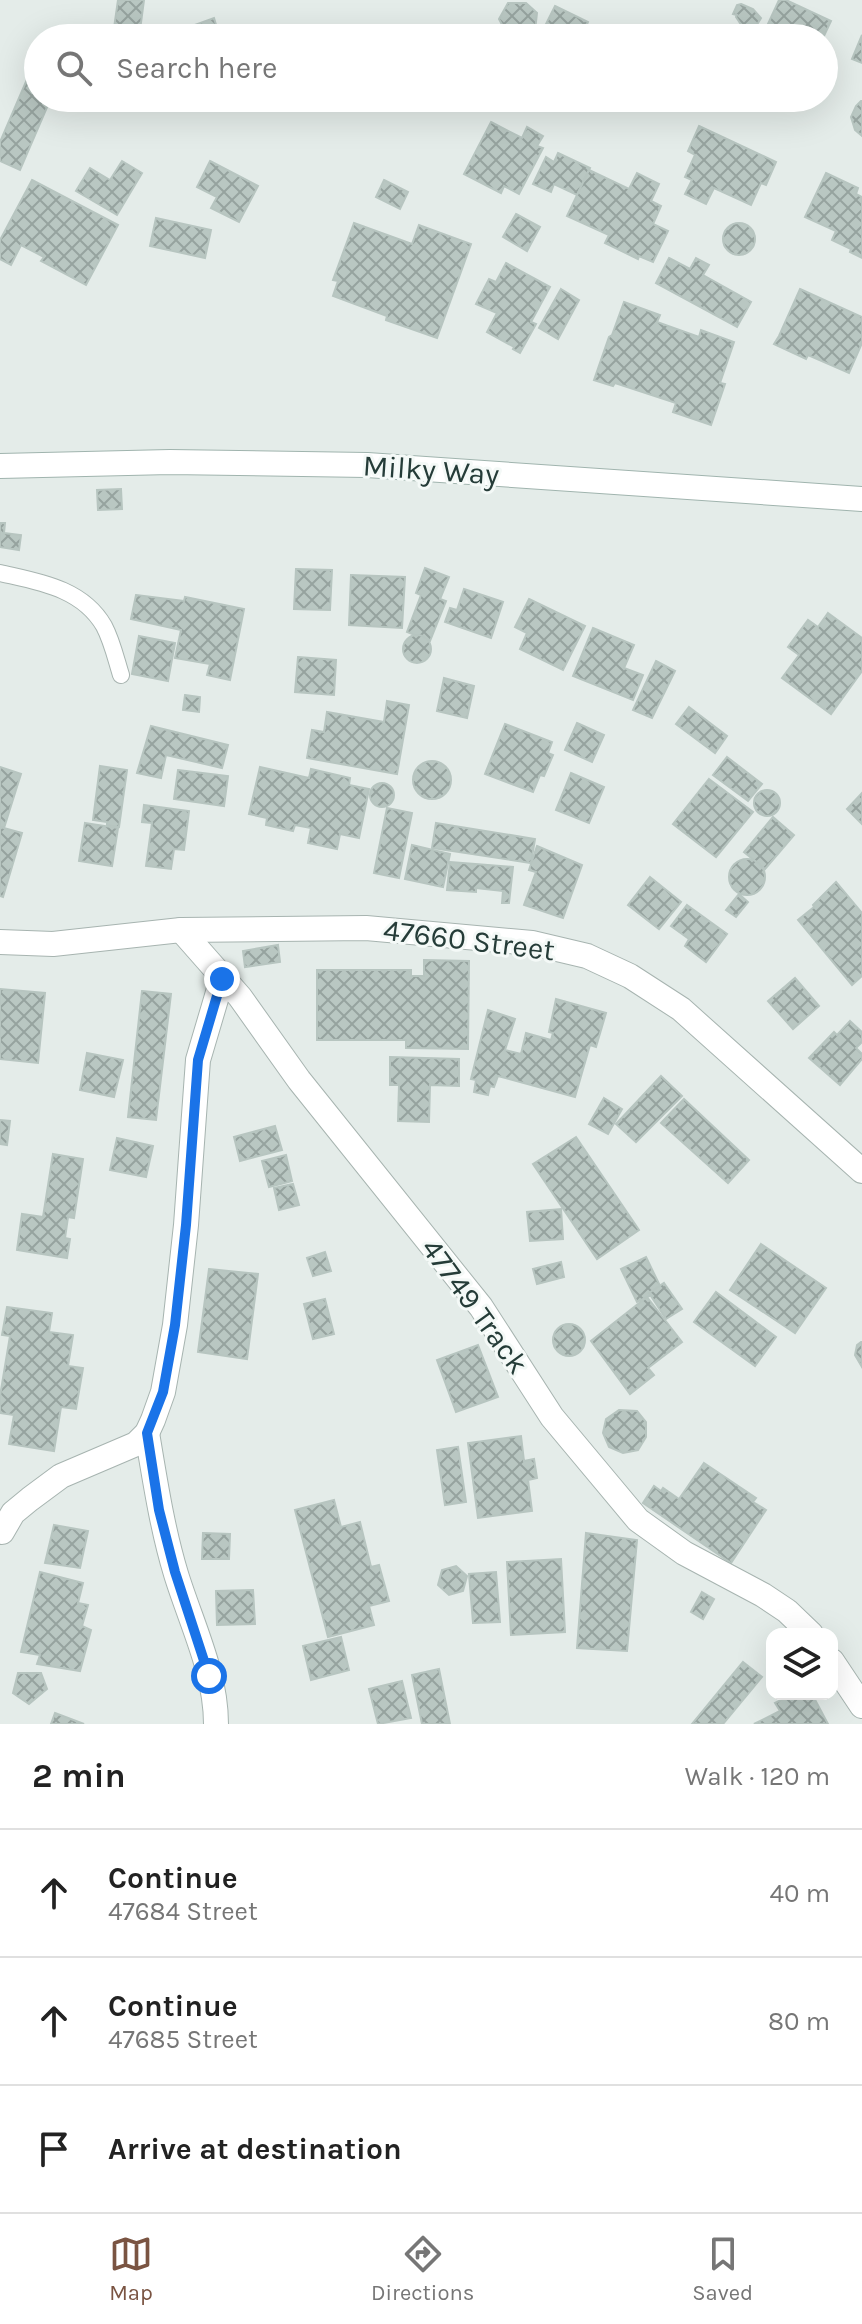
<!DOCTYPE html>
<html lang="en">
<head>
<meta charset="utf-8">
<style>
  :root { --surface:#fff; --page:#f2f2f2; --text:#222; --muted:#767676; --line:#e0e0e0; --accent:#7a5442 }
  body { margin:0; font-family:Karla,sans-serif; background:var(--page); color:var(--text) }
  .controls { position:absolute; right:24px; bottom:24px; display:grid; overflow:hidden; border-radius:16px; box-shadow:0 8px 32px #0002 }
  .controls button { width:72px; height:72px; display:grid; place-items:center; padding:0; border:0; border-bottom:2px solid var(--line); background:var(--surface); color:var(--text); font:40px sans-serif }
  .stop { position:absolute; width:24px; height:24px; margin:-18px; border:6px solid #1a73e8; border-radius:50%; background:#fff }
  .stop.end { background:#1a73e8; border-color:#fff; box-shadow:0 2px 8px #0008 }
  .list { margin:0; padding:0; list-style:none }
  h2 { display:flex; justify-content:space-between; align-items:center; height:104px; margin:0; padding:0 32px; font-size:34px }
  h2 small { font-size:26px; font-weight:400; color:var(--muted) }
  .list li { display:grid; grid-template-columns:52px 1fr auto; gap:24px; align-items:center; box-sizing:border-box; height:128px; padding:0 32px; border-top:2px solid var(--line) }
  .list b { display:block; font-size:30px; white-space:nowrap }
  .list p { margin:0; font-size:26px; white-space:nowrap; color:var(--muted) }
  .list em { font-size:26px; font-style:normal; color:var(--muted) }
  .icon { flex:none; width:44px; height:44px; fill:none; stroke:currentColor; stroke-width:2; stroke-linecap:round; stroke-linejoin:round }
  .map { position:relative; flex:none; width:862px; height:1724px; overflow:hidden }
  .search { position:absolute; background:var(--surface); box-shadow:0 8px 32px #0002; left:24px; right:24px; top:24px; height:88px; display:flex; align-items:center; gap:20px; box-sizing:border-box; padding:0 28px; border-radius:44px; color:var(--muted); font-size:30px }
  .sheet { height:488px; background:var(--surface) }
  nav { display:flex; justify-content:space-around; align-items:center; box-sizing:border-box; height:112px; border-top:2px solid var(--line); background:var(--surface); font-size:22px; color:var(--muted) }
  nav a { display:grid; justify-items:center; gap:4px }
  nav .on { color:var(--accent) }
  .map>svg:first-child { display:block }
  .building { fill:url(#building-cross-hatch); stroke:#b7c5c0; stroke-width:2 }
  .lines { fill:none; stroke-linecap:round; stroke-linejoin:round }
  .lane-casing { stroke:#a7b4b0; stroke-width:18 }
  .street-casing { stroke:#a7b4b0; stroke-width:26 }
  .secondary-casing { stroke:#a0b4ae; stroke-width:26 }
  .lane { stroke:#fff; stroke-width:16 }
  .street { stroke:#fff; stroke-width:24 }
  .secondary { stroke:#fff; stroke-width:24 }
  .route { stroke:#1a73e8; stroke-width:10 }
  .labels { text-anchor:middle; stroke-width:6; stroke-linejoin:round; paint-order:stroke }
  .street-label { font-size:30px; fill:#253c38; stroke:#f4f9f7 }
</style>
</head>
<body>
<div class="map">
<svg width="862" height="1724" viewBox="0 0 862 1724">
  <defs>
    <pattern id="building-cross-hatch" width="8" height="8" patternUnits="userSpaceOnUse" patternTransform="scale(2)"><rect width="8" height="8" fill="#b9c7c2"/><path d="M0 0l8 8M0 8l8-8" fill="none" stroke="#96a39f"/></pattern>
  </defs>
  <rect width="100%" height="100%" fill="#e4ece9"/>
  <!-- building -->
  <g class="building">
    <polygon points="118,0 144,0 139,38 113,35"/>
    <polygon points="779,0 786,0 831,21 823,38 762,37"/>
    <polygon points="508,3 526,3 537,13 535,31 526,38 508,36 499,19"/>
    <polygon points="741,4 753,9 761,18 755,28 742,26 736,17 737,15 733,14 737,5"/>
    <polygon points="555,6 588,22 585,29 603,38 536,38 537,35 540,36"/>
    <polygon points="214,18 220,38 171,38 170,34"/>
    <polygon points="862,35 862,63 852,59"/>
    <polygon points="28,77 38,81 38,98 51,98 20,170 0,161 0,142"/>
    <polygon points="593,98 622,98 616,110"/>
    <polygon points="861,101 862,101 862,136 855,130 851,117 856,106"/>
    <polygon points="491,122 522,138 527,127 543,136 537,146 543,148 519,194 504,186 501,193 464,174"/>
    <polygon points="699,126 776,162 766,185 761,183 751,205 714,188 706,204 685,194 692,180 685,177 695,155 688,151"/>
    <polygon points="558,153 590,168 577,195 554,184 551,192 533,184 546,157 554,162"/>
    <polygon points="122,161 142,173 117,215 76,191 90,168 110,180"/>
    <polygon points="210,161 258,186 239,222 211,208 217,197 197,187"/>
    <polygon points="589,170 629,189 637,173 659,184 651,201 661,206 653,224 668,231 653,262 639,256 638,259 605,243 609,235 567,216"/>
    <polygon points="826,173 858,188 856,194 862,197 862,258 850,252 851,249 832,240 836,231 805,217"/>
    <polygon points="32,180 118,225 86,285 41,261 44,257 21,245 11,265 0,259 0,240"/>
    <polygon points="384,180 408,192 400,209 376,197"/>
    <polygon points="516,214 540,227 527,251 503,237"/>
    <polygon points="156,218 211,230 205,258 150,246"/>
    <polygon points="354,223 412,244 419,225 471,244 437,338 386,320 387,316 333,296 338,281 333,280"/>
    <circle cx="739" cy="239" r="16"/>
    <polygon points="669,258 690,269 696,258 709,265 703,275 751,302 737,327 656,283"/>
    <polygon points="506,263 550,287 531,322 536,324 520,353 513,349 514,347 487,332 497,313 476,304 489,279 496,282"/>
    <polygon points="561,289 579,300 558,339 539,328"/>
    <polygon points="800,289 862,317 862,343 849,373 808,355 806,359 774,344 779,336"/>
    <polygon points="624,302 660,315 657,322 699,337 701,330 734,342 720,383 725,384 711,425 673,412 676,403 615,383 613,386 594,380 609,337 612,335"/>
    <polygon points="121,489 122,509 98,510 97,490"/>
    <polygon points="0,523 5,523 4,533 21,535 19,550 0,547"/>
    <polygon points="425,568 449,577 440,599 446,601 430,641 407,632 421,595 416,593"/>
    <polygon points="296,569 332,570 330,610 294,609"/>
    <polygon points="351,575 405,577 402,628 349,625"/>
    <polygon points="464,589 503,602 491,638 445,622 450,608 457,610"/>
    <polygon points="136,595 184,601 185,597 244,609 230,680 207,675 210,664 175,658 181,630 131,619"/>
    <polygon points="529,599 585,626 563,670 520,649 527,633 515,627"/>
    <polygon points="828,613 862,638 862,671 831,714 782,678 799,655 788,647 808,620 818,627"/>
    <polygon points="593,628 634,645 624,668 643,675 633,700 573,676"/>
    <circle cx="417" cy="649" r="14"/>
    <polygon points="139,636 175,643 168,681 132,674"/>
    <polygon points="298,657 336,660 334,695 295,692"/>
    <polygon points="656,661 675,671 652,718 633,710"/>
    <polygon points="444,678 474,686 467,718 437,711"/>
    <polygon points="185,695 200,697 199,712 183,710"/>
    <polygon points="387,701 409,705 397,774 307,758 312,730 324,732 327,712 384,722"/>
    <polygon points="689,707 727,736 715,753 676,724"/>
    <polygon points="577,723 604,735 592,762 565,750"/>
    <polygon points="505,724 552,742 548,753 553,755 544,776 540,775 533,792 485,774"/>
    <polygon points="151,726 228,745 222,768 166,755 161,778 137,773"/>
    <polygon points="727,757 762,784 748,801 713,775"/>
    <circle cx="432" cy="780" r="19"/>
    <polygon points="100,766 127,770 119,827 107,825 107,822 93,820"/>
    <polygon points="0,767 21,774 4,828 0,827"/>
    <polygon points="260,767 309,778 311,769 350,778 349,785 369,789 359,838 340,834 337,849 308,843 311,828 295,825 293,831 266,825 267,818 249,814"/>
    <polygon points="178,770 228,776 224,806 174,799"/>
    <polygon points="571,773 604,787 589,823 556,810"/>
    <polygon points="709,779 753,812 716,857 673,824"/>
    <circle cx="382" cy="795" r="12"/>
    <circle cx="767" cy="803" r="13"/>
    <polygon points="862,793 862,824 847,809"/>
    <polygon points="144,805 189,811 184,850 174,849 171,869 146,866 152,823 142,822"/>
    <polygon points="387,808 412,813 399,878 374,873"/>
    <polygon points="773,817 794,835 765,869 744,852"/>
    <polygon points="85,823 118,828 112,866 79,861"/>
    <polygon points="436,823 535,839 531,863 432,848"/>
    <polygon points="0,827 22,833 3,897 0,896"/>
    <polygon points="412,845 450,854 443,887 405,879"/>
    <polygon points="537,846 582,865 563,918 524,905 536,872 529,870"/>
    <circle cx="747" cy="877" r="18"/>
    <polygon points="450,862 513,867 509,903 502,903 503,891 476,888 476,892 447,890"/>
    <polygon points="650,877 681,902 659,929 628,905"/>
    <polygon points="836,882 862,913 862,976 852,985 798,920 814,907 813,905"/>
    <polygon points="739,894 748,902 736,917 726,910"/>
    <polygon points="687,905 727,934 706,962 685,946 689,939 671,926"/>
    <polygon points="278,945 280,962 245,967 243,951"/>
    <polygon points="424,960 469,961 468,1049 406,1048 406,1040 317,1040 317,970 411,970 411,976 424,976"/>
    <polygon points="795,978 819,1006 793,1029 768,1001"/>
    <polygon points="0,989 45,993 38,1063 0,1059"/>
    <polygon points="142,991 171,994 156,1120 128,1117"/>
    <polygon points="556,999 606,1013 596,1047 590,1045 575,1097 498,1076 494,1087 490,1086 488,1095 474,1092 476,1080 471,1079 488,1010 515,1019 505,1050 521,1054 526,1033 551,1040 553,1033 549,1032"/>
    <polygon points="850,1021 862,1032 862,1042 856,1048 862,1054 862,1059 840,1085 809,1058 834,1032 837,1035"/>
    <polygon points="87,1053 123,1060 114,1097 80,1090"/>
    <polygon points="390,1057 459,1059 459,1086 430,1085 429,1122 398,1121 399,1085 390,1085"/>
    <polygon points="661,1076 682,1096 636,1142 616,1124"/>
    <polygon points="604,1098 622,1109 608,1134 589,1124"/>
    <polygon points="684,1099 749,1160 728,1183 661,1123"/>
    <polygon points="0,1120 10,1121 7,1145 0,1144"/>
    <polygon points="275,1126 282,1150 240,1161 234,1137"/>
    <polygon points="576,1137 639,1230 597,1259 533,1164"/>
    <polygon points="117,1138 153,1146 146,1177 110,1170"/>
    <polygon points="53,1154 83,1159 74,1218 68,1217 65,1238 70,1239 67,1258 17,1250 22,1214 43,1217"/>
    <polygon points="286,1155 292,1181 269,1187 262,1161"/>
    <polygon points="293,1184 299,1205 279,1210 274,1188"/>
    <polygon points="561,1209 563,1239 530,1241 527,1212"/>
    <polygon points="761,1244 826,1288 795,1333 730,1290"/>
    <polygon points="325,1252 331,1271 313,1276 307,1258"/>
    <polygon points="646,1257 662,1290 637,1302 621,1269"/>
    <polygon points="561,1262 564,1277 537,1284 533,1269"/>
    <polygon points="209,1269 258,1274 247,1359 198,1352"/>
    <polygon points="664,1283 682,1309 666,1319 649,1293"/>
    <polygon points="716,1292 776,1337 755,1366 694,1322"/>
    <polygon points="647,1297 682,1342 648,1368 654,1375 630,1394 591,1341"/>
    <polygon points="325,1299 334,1334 313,1339 304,1304"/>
    <polygon points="7,1307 52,1313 49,1332 73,1335 68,1366 83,1368 76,1409 61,1407 54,1451 9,1444 14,1415 0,1413 0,1396 10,1336 2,1335"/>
    <circle cx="569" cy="1340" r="16"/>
    <polygon points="861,1342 862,1342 862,1367 855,1355 857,1345"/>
    <polygon points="478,1345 498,1397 456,1412 437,1360"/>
    <polygon points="619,1410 637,1411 646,1422 646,1437 638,1450 623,1453 609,1447 603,1433 606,1419"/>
    <polygon points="521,1436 524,1461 534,1459 537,1478 528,1480 532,1511 478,1518 468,1443"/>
    <polygon points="458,1447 466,1502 445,1505 437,1450"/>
    <polygon points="704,1463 756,1498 753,1502 766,1510 731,1563 643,1503 654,1486 661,1491 663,1488 679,1499"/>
    <polygon points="334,1500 341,1527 360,1522 371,1567 379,1565 389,1601 369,1606 374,1625 328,1637 295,1510"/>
    <polygon points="54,1525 88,1531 80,1568 45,1563"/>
    <polygon points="203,1533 230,1534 229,1559 202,1559"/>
    <polygon points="586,1533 637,1540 627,1651 577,1648"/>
    <polygon points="561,1559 565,1632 511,1635 507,1562"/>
    <polygon points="456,1566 467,1576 463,1591 449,1595 438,1585 442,1570"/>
    <polygon points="40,1572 83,1583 78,1603 88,1605 82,1626 91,1630 80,1671 37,1664 40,1655 21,1652"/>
    <polygon points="496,1572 500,1622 473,1623 469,1574"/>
    <polygon points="253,1590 255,1624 217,1625 216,1591"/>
    <polygon points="702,1592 714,1599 703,1619 691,1612"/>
    <polygon points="341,1637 349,1670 311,1680 303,1646"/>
    <polygon points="743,1662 762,1677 723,1724 692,1724"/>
    <polygon points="439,1669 450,1724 422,1724 412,1675"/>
    <polygon points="18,1673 41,1673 47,1689 29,1704 13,1693"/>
    <polygon points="402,1681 411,1718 378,1724 369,1689"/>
    <polygon points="793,1694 812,1694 828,1724 754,1724 780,1711 775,1703"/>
    <polygon points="55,1713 84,1724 51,1724"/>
  </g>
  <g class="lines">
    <!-- lane casing -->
    <g class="lane-casing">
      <path id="lane" d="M0 573C39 582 82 588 104 626 112 641 116 659 121 675"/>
    </g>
    <!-- street casing -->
    <g class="street-casing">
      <g id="street">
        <polyline points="181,930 240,997 299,1080 481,1307 552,1417 638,1520 684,1553 763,1595 787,1611 811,1634"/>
        <polyline points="0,942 53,944 181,930 366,928 532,943 587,956 630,976 681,1009 862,1171"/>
        <path d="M147 1433C155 1480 162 1528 176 1574 191 1623 216 1672 216 1724"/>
        <polyline points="2,1532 13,1513 30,1499 61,1476 136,1444 147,1433 153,1420 163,1392 175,1325 186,1225 198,1060 222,979"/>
        <polyline points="832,1661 862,1706"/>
      </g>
    </g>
    <!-- secondary casing -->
    <g class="secondary-casing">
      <polyline id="secondary" points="0,466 170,462 367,465 862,499"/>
    </g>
    <!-- lane -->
    <use href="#lane" class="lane"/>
    <!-- street -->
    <use href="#street" class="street"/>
    <!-- secondary -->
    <use href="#secondary" class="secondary"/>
  </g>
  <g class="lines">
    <!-- route -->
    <polyline class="route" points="209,1676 175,1572 159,1510 147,1433 163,1392 175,1325 186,1225 198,1060 222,979"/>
  </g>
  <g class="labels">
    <!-- street labels -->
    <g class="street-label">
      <text transform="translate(431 470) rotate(4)" y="10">Milky Way</text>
      <text transform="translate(469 940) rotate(7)" y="10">47660 Street</text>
      <text transform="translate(475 1306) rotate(54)" y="10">47749 Track</text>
    </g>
  </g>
</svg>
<div class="controls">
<button><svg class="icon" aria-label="layers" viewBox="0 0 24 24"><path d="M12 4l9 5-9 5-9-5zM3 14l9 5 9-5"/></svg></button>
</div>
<div class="stop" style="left:209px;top:1676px"></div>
<div class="stop end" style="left:222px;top:979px"></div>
<div class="search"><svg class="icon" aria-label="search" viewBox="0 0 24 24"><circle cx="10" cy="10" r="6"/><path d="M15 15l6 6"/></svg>Search here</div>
</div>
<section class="sheet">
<h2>2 min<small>Walk · 120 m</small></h2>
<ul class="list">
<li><svg class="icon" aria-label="ahead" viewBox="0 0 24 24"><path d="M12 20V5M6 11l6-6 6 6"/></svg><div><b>Continue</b><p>47684 Street</p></div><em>40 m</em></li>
<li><svg class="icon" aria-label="ahead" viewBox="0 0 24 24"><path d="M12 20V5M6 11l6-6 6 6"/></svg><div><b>Continue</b><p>47685 Street</p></div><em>80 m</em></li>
<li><svg class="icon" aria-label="arrive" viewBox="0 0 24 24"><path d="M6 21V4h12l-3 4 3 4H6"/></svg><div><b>Arrive at destination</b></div></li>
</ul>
</section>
<nav>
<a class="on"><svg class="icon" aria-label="map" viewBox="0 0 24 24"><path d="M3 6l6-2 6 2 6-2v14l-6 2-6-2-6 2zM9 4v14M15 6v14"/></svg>Map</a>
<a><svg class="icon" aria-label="directions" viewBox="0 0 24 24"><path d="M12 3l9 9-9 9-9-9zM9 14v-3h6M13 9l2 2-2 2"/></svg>Directions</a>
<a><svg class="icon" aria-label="saved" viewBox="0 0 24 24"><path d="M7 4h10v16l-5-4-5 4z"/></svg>Saved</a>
</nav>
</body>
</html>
